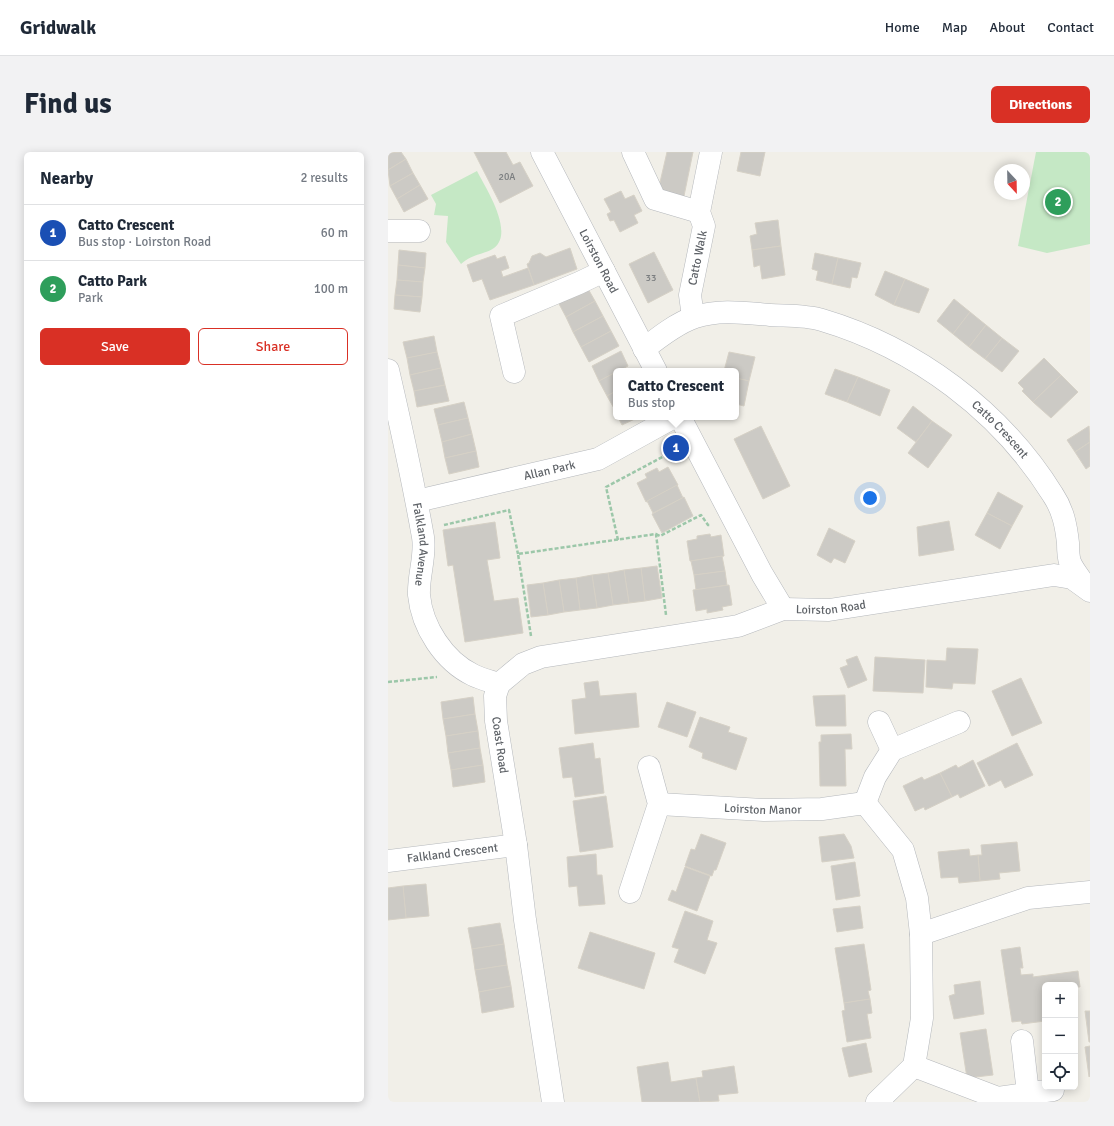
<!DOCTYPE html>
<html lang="en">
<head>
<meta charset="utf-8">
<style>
  :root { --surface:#fff; --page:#f2f2f3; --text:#1f2937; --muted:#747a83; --line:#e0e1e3; --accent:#d93025 }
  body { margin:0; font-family:Signika,sans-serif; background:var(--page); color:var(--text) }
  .controls { position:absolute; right:12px; bottom:12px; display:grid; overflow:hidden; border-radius:6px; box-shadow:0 2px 10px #0003 }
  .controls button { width:36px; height:36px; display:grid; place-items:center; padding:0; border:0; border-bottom:1px solid var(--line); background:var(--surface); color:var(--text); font:20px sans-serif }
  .compass { position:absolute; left:606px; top:12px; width:36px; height:36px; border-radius:50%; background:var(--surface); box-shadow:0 2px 10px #0003; rotate:158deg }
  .you { position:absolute; left:482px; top:346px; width:14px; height:14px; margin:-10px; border:3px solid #fff; border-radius:50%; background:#1a73e8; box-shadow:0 0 0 6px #1a73e833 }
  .badge { display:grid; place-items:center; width:26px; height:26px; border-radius:50%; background:var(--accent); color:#fff; font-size:13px; font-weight:700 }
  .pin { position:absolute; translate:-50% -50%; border:2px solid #fff; box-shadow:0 1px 4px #0006 }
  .popup { position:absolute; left:225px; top:216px; width:126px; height:52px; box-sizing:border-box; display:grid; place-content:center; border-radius:6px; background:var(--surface); filter:drop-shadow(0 1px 3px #0005); font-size:13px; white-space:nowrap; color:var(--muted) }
  .popup b { font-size:15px; color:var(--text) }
  .popup::after { content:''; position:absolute; left:50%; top:100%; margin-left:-8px; border:8px solid transparent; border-top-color:var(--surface) }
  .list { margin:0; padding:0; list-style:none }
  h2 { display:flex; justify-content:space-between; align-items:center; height:52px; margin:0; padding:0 16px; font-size:17px }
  h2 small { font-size:13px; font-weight:400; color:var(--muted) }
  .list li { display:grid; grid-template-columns:26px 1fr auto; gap:12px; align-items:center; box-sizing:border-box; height:56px; padding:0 16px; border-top:1px solid var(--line) }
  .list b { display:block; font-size:15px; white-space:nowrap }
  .list p { margin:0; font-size:13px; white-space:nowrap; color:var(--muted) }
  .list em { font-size:13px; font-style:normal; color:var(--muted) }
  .actions { display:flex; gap:8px; padding:12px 16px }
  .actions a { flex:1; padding:9px 0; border:1px solid var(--accent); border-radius:6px; text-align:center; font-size:14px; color:var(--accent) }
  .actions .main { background:var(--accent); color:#fff }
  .icon { flex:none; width:22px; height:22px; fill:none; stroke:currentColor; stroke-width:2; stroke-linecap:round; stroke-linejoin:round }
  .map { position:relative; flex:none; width:702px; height:950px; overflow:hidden; border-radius:6px }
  header { display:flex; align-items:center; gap:24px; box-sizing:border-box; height:56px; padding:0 20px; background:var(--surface); border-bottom:1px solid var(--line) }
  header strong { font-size:19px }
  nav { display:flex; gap:22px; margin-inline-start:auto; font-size:14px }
  .intro { display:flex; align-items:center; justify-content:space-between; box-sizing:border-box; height:96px; padding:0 24px }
  h1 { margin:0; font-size:28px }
  .button { padding:10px 18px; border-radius:6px; background:var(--accent); color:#fff; font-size:14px; font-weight:700 }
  main { display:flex; gap:24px; padding:0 24px }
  aside { flex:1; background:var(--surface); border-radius:6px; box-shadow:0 2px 10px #0003 }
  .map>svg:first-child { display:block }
  .green { fill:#c5e8c5 }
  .building { fill:#cccac5; stroke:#d6d1c6 }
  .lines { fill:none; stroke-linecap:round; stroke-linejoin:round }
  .minor-casing { stroke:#b5b8bc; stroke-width:23 }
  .path { stroke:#9cc7a9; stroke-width:2.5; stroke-dasharray:4 2; stroke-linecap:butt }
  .minor { stroke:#fff; stroke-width:22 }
  .labels { text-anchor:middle; stroke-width:3.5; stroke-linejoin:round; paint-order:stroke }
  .number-label { font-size:10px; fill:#7a7d7f }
  .street-label { font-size:12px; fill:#5f6368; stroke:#fff }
</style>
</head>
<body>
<header>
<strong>Gridwalk</strong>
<nav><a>Home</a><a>Map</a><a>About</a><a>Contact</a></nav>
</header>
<div class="intro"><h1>Find us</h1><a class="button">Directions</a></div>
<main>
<aside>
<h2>Nearby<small>2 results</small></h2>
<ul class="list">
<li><span class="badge" style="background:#1a4fb4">1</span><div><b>Catto Crescent</b><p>Bus stop · Loirston Road</p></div><em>60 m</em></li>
<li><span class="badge" style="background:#2e9e5b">2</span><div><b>Catto Park</b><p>Park</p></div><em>100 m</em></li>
</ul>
<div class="actions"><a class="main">Save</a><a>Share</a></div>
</aside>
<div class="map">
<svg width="702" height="950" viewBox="0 0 702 950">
  <rect width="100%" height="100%" fill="#f1efe8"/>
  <!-- green -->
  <g class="green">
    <polygon points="648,0 702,0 702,92 659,101 630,94"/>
    <path d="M89 19C97 35 127 80 106 96 96 103 85 101 73 112L58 90 60 64 46 63 48 52 43 43Z"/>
  </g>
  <!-- building -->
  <g class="building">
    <polygon points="13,0 18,7 0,18 0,1"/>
    <polygon points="86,0 118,0 125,13 132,10 145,34 112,51"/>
    <polygon points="279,0 305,0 296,44 270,39"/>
    <polygon points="353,0 377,0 372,24 349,19"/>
    <polygon points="18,7 25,21 2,34 0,18"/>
    <polygon points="25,21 32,33 9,47 2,34"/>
    <polygon points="32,33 40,47 16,60 9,47"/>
    <polygon points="233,39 237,47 246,43 254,59 246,63 250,71 232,80 226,68 222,69 219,62 223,60 216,47"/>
    <polygon points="390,68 393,94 364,98 362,84 369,82 367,71"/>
    <polygon points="393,94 397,123 374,127 372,113 366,115 364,98"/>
    <polygon points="182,96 189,117 146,133 139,112 141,111 144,104 152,101 158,105"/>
    <polygon points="11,98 38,101 37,116 10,113"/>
    <polygon points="266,100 285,138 260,151 241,112"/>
    <polygon points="427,101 450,106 444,132 428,128 430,119 424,117"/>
    <polygon points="107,103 109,107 117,104 121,116 113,119 115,125 140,116 146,133 102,148 94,127 85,130 79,113"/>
    <polygon points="450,106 473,111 469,126 464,125 462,136 444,132"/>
    <polygon points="10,113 37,116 35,130 9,128"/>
    <polygon points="497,119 517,127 506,153 487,143"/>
    <polygon points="517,127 541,137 531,161 506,153"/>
    <polygon points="9,128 35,130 34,145 7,143"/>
    <polygon points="199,135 207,149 178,165 170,150"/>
    <polygon points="7,143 34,145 32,160 6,157"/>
    <polygon points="566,147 582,160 565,182 549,169"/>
    <polygon points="207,149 215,164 185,180 178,165"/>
    <polygon points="582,160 598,173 581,195 565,182"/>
    <polygon points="215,164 223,179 193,195 185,180"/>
    <polygon points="598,173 614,186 597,207 581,195"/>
    <polygon points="223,179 231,194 201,210 193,195"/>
    <polygon points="46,184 49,200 19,206 15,190"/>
    <polygon points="614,186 631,199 614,220 597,207"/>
    <polygon points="233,199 240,214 211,229 204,214"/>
    <polygon points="49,200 53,216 22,223 19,206"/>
    <polygon points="341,200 367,205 361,229 348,226 348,219 336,219"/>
    <polygon points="656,206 673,223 645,250 634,239 636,237 630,231"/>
    <polygon points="53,216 57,233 26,239 22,223"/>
    <polygon points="447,217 470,225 459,250 437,242"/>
    <polygon points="228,220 228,239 219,244 211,229"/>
    <polygon points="673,223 690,240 663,266 645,250"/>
    <polygon points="470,225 502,238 492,264 459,250"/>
    <polygon points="348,226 361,229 356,254 348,252"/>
    <polygon points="57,233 61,249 29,255 26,239"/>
    <polygon points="228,239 228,258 227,258 219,244"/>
    <polygon points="76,250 80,266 50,273 46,257"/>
    <polygon points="525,254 544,269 528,290 509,276"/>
    <polygon points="230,265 251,265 234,273"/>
    <polygon points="80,266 84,282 54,290 50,273"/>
    <polygon points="544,269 564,283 540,316 520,301"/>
    <polygon points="373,274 402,334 375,347 346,287"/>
    <polygon points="701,274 702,290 687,300 679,288"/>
    <polygon points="84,282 88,299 57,306 54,290"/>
    <polygon points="702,290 702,314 698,317 687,300"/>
    <polygon points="88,299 91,315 61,322 57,306"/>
    <polygon points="280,315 290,333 258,350 249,331 259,326 257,322 269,316 271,320"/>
    <polygon points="289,333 295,346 265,361 259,349"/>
    <polygon points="610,340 635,354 624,374 599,361"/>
    <polygon points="296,345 305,364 274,381 264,362"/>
    <polygon points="599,361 624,374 612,397 587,383"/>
    <polygon points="561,369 566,398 531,404 529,375"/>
    <polygon points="107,370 112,406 99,408 106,449 130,446 135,481 77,490 65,413 60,414 55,378"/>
    <polygon points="441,376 467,389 457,411 446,406 443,411 429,403"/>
    <polygon points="322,382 323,385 333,383 336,404 302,409 299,389 309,387 309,384"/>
    <polygon points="334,404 337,419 306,423 303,409"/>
    <polygon points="269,414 274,446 257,449 253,416"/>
    <polygon points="253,416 257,449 241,451 236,418"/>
    <polygon points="236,418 241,451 225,453 220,421"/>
    <polygon points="337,419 339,433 308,438 306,423"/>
    <polygon points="220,421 225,453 209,456 204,423"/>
    <polygon points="204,423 209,456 192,458 188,426"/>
    <polygon points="188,426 192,458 176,460 171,428"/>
    <polygon points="171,428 176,460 160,463 155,431"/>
    <polygon points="155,431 160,463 143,465 139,433"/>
    <polygon points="341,433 344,453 334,455 335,458 319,461 319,457 308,459 305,438"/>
    <polygon points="559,496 590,497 587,532 565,531 564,537 538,535 539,508 558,509"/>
    <polygon points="469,504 479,528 460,536 452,516 460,513 458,508"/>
    <polygon points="487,505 537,508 535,541 485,539"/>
    <polygon points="633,526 654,571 624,584 604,539"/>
    <polygon points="210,529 212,544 248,541 251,575 187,582 184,548 198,546 196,531"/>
    <polygon points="457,543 458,574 428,574 425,544"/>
    <polygon points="85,545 87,562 55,567 53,550"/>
    <polygon points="279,550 308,560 299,585 270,575"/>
    <polygon points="87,562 90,579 58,584 55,567"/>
    <polygon points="312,565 342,575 340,580 359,586 348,618 314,606 315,601 301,595"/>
    <polygon points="90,579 92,596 60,601 58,584"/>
    <polygon points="463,582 464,597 457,597 458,634 432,634 431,590 433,590 433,583"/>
    <polygon points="205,591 207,607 212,606 216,641 187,645 184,625 175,626 171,596"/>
    <polygon points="629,591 645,623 617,636 613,628 601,634 589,611"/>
    <polygon points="92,596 95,613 63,618 60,601"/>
    <polygon points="585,608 597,634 572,646 570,642 564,645 552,621 568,613 570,616"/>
    <polygon points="95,613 97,630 65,635 63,618"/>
    <polygon points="552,621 564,645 537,658 536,655 527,659 515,634 534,625 536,628"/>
    <polygon points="218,644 225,695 192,700 185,649"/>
    <polygon points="313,682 338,691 328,718 326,718 324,724 297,714 303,697 307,698"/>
    <polygon points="456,682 463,694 466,706 434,710 431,685"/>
    <polygon points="629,690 632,719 611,721 612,727 592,729 590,703 594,703 593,693"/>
    <polygon points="581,697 582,704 590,703 592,729 571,731 570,725 553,726 550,700"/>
    <polygon points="208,702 209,723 214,723 217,752 191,754 189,734 181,735 179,705"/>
    <polygon points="467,710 472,744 448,748 443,714"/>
    <polygon points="297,715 322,724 309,759 280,748 284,738 288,740"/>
    <polygon points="38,732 41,764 18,766 15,734"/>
    <polygon points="15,734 18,766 0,768 0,736"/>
    <polygon points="472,754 475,776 449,780 445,757"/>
    <polygon points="297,759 325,769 319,788 329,791 317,822 286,810 291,797 284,795"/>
    <polygon points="112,771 116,792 84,797 80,776"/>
    <polygon points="202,780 267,801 256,837 190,816"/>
    <polygon points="116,792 119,813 87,818 84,797"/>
    <polygon points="476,792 483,838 480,839 482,847 456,851 447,796"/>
    <polygon points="632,795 635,816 632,816 633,823 645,822 645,825 690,819 692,835 687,835 687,833 657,833 657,869 634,872 633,869 624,870 613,798"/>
    <polygon points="119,813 123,834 91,840 87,818"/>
    <polygon points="592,829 596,862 566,867 561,844 567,842 566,833"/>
    <polygon points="123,834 126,855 94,861 91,840"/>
    <polygon points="482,847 484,861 479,862 483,886 459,890 454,859 457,858 456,851"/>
    <polygon points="697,859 702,859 702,890 701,890"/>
    <polygon points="598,877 605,923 579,926 572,881"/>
    <polygon points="478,891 484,920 461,925 454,896"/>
    <polygon points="702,894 702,924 701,925 697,895"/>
    <polygon points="280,910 283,930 308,926 312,950 254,950 249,915"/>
    <polygon points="346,914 350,941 330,943 331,949 312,950 308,926 315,925 314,919"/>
  </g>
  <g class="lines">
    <!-- minor casing -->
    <g class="minor-casing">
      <g id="minor">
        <path id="s1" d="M154 0 268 219"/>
        <polyline points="245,0 267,47 311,60"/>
        <polyline points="0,79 31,79"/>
        <path id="s2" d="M305 165 302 143 316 74 311 60 323 0"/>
        <path id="s3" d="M256 197C271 185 289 171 307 165 332 157 357 161 382 163 399 164 418 163 434 168 528 196 613 259 665 343 675 358 678 373 680 391 680 397 680 404 682 410 685 418 693 427 698 435"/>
        <path id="s4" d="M0 218C13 274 25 329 35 385 38 404 30 424 31 443 34 475 56 509 85 523 93 527 102 529 111 532"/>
        <polyline points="126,220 113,164 191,131 216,119"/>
        <polyline points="292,265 374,422 395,457"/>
        <path id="s5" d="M29 349 210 307 286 265"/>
        <polyline points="491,570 504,598"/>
        <polyline points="477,651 487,625 504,598 571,570"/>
        <path id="s6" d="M271 652 376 658 434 657 477 651 515 698 529 746 533 782 534 866 526 914 489 950"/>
        <path id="s7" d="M0 709 128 693"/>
        <polyline points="242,740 271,652 261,615"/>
        <polyline points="533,782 640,746 702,740"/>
        <polyline points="634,889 640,941"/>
        <polyline points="526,914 610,946 665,938"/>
        <path id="s8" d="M165 950 137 768 128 693 108 569 107 544 111 532 135 512 153 505 350 474 395 457 441 458 666 423 684 426 702 439"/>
      </g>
    </g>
    <!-- path -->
    <g class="path">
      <polyline points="56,373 121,358 130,402"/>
      <polyline points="268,382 272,384 313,363 320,373 323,373"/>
      <polyline points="230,388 218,335 280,302 276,295"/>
      <polyline points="143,484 130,402 268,382 278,463"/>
      <polyline points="0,530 49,525"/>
    </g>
    <!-- minor -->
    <use href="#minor" class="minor"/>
  </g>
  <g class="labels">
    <!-- number labels -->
    <g class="number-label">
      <text x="119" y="28">20A</text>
      <text x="263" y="129">33</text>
    </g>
    <!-- street labels -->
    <g class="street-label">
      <text dy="4" stroke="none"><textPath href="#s2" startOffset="60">Catto Walk</textPath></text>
      <text dy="4" stroke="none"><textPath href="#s1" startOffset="123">Loirston Road</textPath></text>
      <text dy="4" stroke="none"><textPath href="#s3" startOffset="400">Catto Crescent</textPath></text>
      <text dy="4" stroke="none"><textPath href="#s5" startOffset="136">Allan Park</textPath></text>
      <text dy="4" stroke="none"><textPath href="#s4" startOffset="178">Falkland Avenue</textPath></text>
      <text dy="4" stroke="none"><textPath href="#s8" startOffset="769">Loirston Road</textPath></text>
      <text transform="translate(112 593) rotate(82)" y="4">Coast Road</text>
      <text dy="4" stroke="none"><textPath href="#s6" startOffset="104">Loirston Manor</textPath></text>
      <text dy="4" stroke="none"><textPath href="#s7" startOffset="65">Falkland Crescent</textPath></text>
    </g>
  </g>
</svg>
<div class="controls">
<button>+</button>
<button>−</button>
<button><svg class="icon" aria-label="locate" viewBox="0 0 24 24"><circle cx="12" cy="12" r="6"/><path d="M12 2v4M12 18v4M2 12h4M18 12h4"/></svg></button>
</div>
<svg class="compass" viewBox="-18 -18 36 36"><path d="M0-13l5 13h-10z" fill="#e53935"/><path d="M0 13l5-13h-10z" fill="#747a83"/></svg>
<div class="you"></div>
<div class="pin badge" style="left:288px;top:296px;background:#1a4fb4">1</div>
<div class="popup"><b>Catto Crescent</b>Bus stop</div>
<div class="pin badge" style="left:670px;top:50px;background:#2e9e5b">2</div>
</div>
</main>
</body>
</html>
